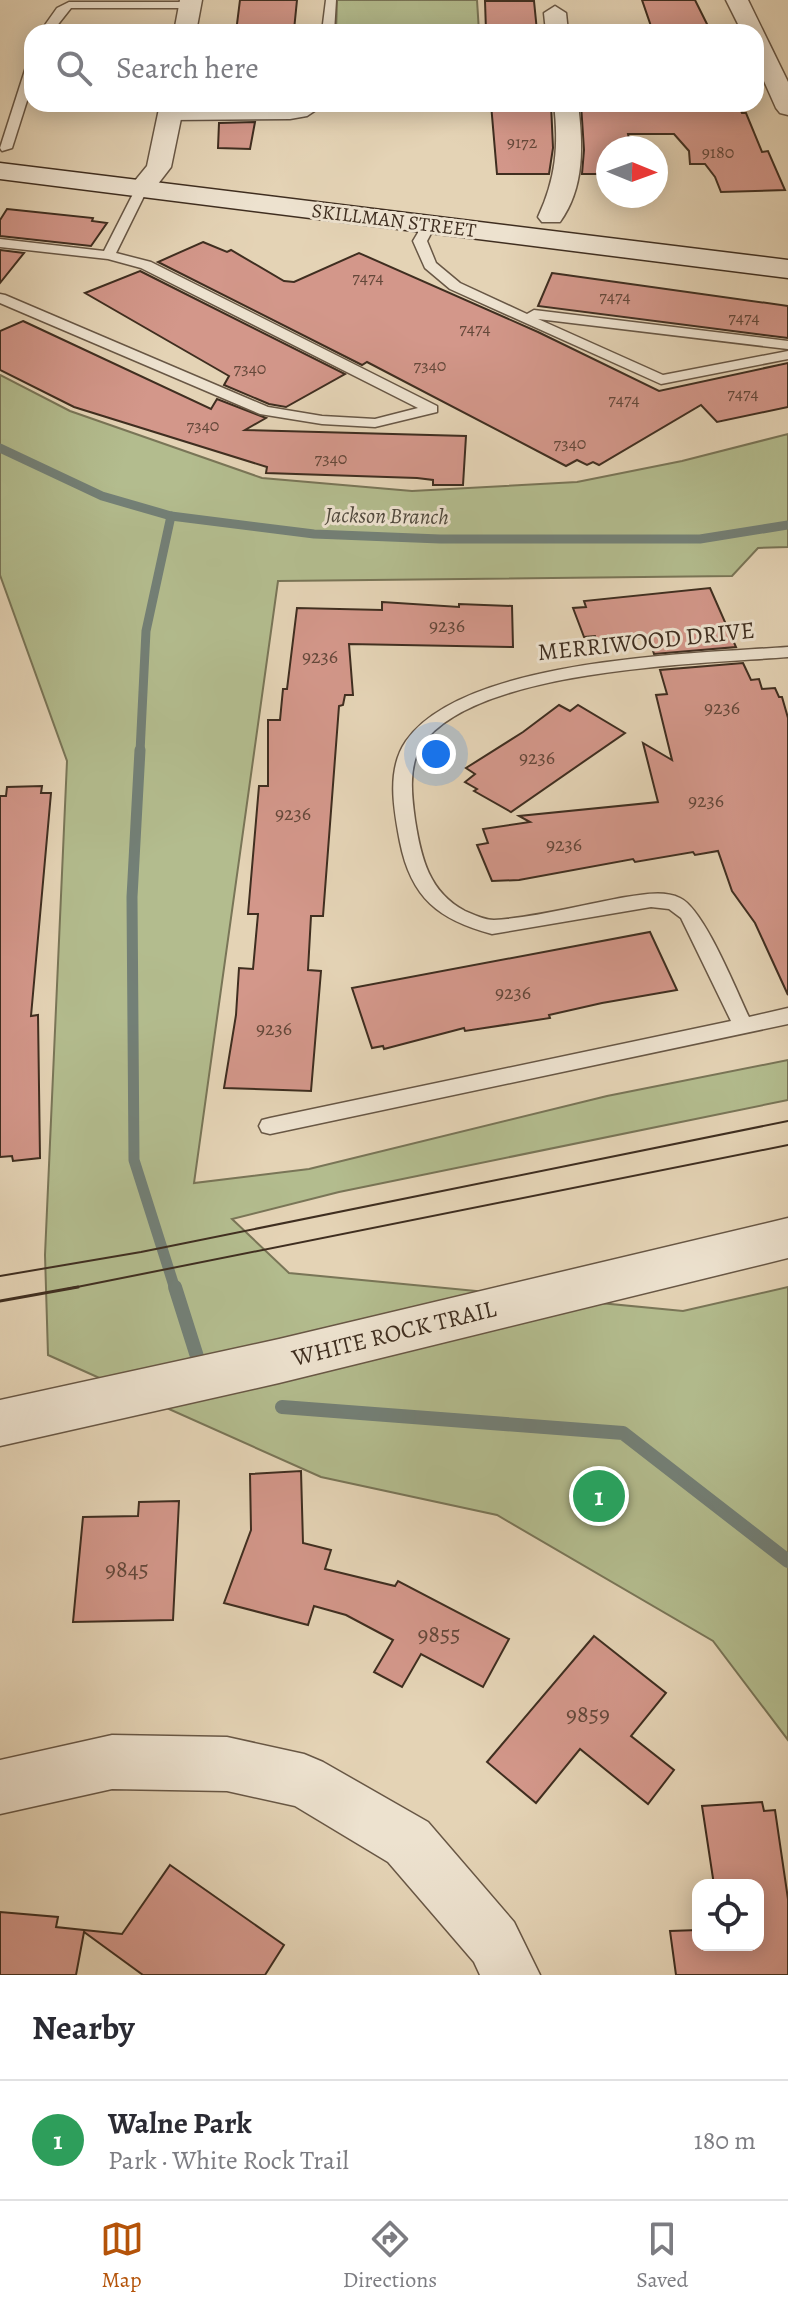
<!DOCTYPE html>
<html lang="en">
<head>
<meta charset="utf-8">
<style>
  :root { --surface:#fff; --page:#f7f7f7; --text:#2b2b33; --muted:#7c7c81; --line:#e1e1e2; --accent:#b45309 }
  body { margin:0; font-family:Alegreya,serif; background:var(--page); color:var(--text) }
  .controls { position:absolute; right:24px; bottom:24px; display:grid; overflow:hidden; border-radius:16px; box-shadow:0 4px 20px #0003 }
  .controls button { width:72px; height:72px; display:grid; place-items:center; padding:0; border:0; border-bottom:2px solid var(--line); background:var(--surface); color:var(--text); font:40px sans-serif }
  .compass { position:absolute; left:596px; top:136px; width:72px; height:72px; border-radius:50%; background:var(--surface); box-shadow:0 4px 20px #0003; rotate:91deg }
  .you { position:absolute; left:436px; top:754px; width:28px; height:28px; margin:-20px; border:6px solid #fff; border-radius:50%; background:#1a73e8; box-shadow:0 0 0 12px #1a73e833 }
  .badge { display:grid; place-items:center; width:52px; height:52px; border-radius:50%; background:var(--accent); color:#fff; font-size:26px; font-weight:700 }
  .pin { position:absolute; translate:-50% -50%; border:4px solid #fff; box-shadow:0 2px 8px #0006 }
  .list { margin:0; padding:0; list-style:none }
  h2 { display:flex; justify-content:space-between; align-items:center; height:104px; margin:0; padding:0 32px; font-size:34px }
  h2 small { font-size:26px; font-weight:400; color:var(--muted) }
  .list li { display:grid; grid-template-columns:52px 1fr auto; gap:24px; align-items:center; box-sizing:border-box; height:120px; padding:0 32px; border-top:2px solid var(--line) }
  .list b { display:block; font-size:30px; white-space:nowrap }
  .list p { margin:0; font-size:26px; white-space:nowrap; color:var(--muted) }
  .list em { font-size:26px; font-style:normal; color:var(--muted) }
  .icon { flex:none; width:44px; height:44px; fill:none; stroke:currentColor; stroke-width:2; stroke-linecap:round; stroke-linejoin:round }
  .map { position:relative; flex:none; width:788px; height:1975px; overflow:hidden }
  .search { position:absolute; background:var(--surface); box-shadow:0 4px 20px #0003; left:24px; right:24px; top:24px; height:88px; display:flex; align-items:center; gap:20px; box-sizing:border-box; padding:0 28px; border-radius:24px; color:var(--muted); font-size:30px }
  .sheet { height:224px; background:var(--surface) }
  nav { display:flex; justify-content:space-around; align-items:center; box-sizing:border-box; height:112px; border-top:2px solid var(--line); background:var(--surface); font-size:22px; color:var(--muted) }
  nav a { display:grid; justify-items:center; gap:4px }
  nav .on { color:var(--accent) }
  .map>svg:first-child { display:block }
  .green { fill:#b3bc8e; stroke:#797557; stroke-width:2 }
  .lines { fill:none; stroke-linecap:round; stroke-linejoin:round }
  .stream-far2 { stroke:#738077; stroke-width:9 }
  .stream-far1 { stroke:#738077; stroke-width:11 }
  .stream { stroke:#738077; stroke-width:14 }
  .building { fill:#d3978a; stroke:#3f2e20; stroke-width:2 }
  .service-casing { stroke:#685745; stroke-width:3 }
  .minor-casing { stroke:#685745; stroke-width:3 }
  .tertiary-casing { stroke:#685745; stroke-width:3 }
  .secondary-casing { stroke:#3f2e20; stroke-width:3 }
  .service { fill:#ede2cf; fill-rule:evenodd }
  .minor { fill:#ede2cf; fill-rule:evenodd }
  .tertiary { fill:#ede2cf; fill-rule:evenodd }
  .secondary { fill:#ede2cf; fill-rule:evenodd }
  .tram-far1 { stroke:#3f2e20; stroke-width:2 }
  .tram { stroke:#3f2e20; stroke-width:3 }
  .labels { text-anchor:middle; stroke-width:6; stroke-linejoin:round; paint-order:stroke }
  .far-number-label { font-size:18px; fill:#64483a }
  .far-street-label { font-size:20px; fill:#3f2e20; stroke:#ede2cf }
  .number-label { font-size:20px; fill:#64483a }
  .far-water-label { font-size:22px; font-style:italic; fill:#50493d; stroke:#ede2cf }
  .street-label { font-size:24px; fill:#3f2e20; stroke:#ede2cf }
  .near-number-label { font-size:24px; fill:#64483a }
</style>
</head>
<body>
<div class="map">
<svg width="788" height="1975" viewBox="0 0 788 1975">
  <rect width="100%" height="100%" fill="#e4d3b5"/>
  <filter id="stains"><feTurbulence type="fractalNoise" baseFrequency=".0025" numOctaves="4"/><feColorMatrix values="0 0 0 0 .2 0 0 0 0 .09 0 0 0 0 .02 0 0 0 .5 -.17"/></filter>
  <radialGradient id="worn" r=".72"><stop offset=".6" stop-color="#630" stop-opacity="0"/><stop offset="1" stop-color="#630" stop-opacity=".3"/></radialGradient>
  <!-- green -->
  <g class="green">
    <polygon points="337,0 477,0 479,32 336,32"/>
    <polygon points="0,375 70,411 262,478 412,491 577,482 682,461 788,434 788,547 758,548 732,576 278,581 194,1183 309,1169 607,1096 788,1060 788,1100 339,1192 232,1219 289,1273 683,1311 788,1287 788,1740 713,1641 497,1515 321,1477 48,1355 45,1255 67,761 0,575"/>
  </g>
  <g class="lines">
    <!-- stream-far2 -->
    <g class="stream-far2">
      <polyline points="0,448 102,496 171,516 314,534 440,539 700,539 788,525"/>
      <polyline points="140,752 146,631 171,516"/>
    </g>
    <!-- stream-far1 -->
    <polyline class="stream-far1" points="140,750 132,897 134,1160 175,1289"/>
    <!-- stream -->
    <g class="stream">
      <polyline points="175,1287 200,1366"/>
      <polyline points="282,1407 623,1433 788,1561"/>
    </g>
  </g>
  <!-- building -->
  <g class="building">
    <polygon points="240,0 297,0 294,30 236,32"/>
    <polygon points="642,0 695,0 711,32 653,32"/>
    <polygon points="485,1 534,1 537,31 486,31"/>
    <polygon points="491,104 551,104 553,148 549,174 497,174"/>
    <polygon points="581,104 738,104 742,113 746,113 762,152 768,151 785,190 721,192 715,177 705,164 690,164 689,151 674,134 628,134 631,148 608,148 608,174 582,174 584,150"/>
    <polygon points="255,122 250,149 218,148 219,123"/>
    <polygon points="7,209 93,218 92,221 107,223 91,246 0,236 0,220"/>
    <polygon points="203,242 227,252 231,250 284,281 294,282 359,253 538,332 659,391 788,363 788,407 717,422 701,405 599,465 593,462 587,465 577,460 566,466 367,362 362,365 158,262"/>
    <polygon points="0,250 24,253 0,283"/>
    <polygon points="140,271 345,374 286,407 269,404 224,385 229,376 85,293"/>
    <polygon points="552,273 788,306 788,338 538,306"/>
    <polygon points="23,321 211,409 217,399 266,418 245,430 466,436 463,485 433,485 433,480 417,478 266,473 267,467 74,407 0,370 0,331"/>
    <polygon points="710,588 736,647 654,654 649,637 597,642 595,636 584,637 573,608 586,607 584,601"/>
    <polygon points="382,602 459,607 459,604 512,606 513,647 349,644 353,695 345,695 343,705 339,706 323,916 311,916 308,970 321,971 311,1091 224,1088 236,1015 239,968 253,969 258,914 248,914 259,786 268,786 268,720 280,720 283,689 287,689 297,608 382,610"/>
    <polygon points="743,663 751,680 759,679 762,689 775,688 779,697 782,697 788,718 788,995 755,923 732,891 718,851 695,855 693,852 635,862 633,859 519,880 492,881 477,845 488,843 483,829 530,822 519,816 658,802 643,743 672,760 656,695 667,694 660,670"/>
    <polygon points="559,705 570,711 578,705 625,733 511,812 474,791 477,789 465,782 475,774 466,768 523,732"/>
    <polygon points="42,786 41,793 51,793 31,1016 38,1015 40,1158 13,1161 12,1156 0,1157 0,796 6,796 7,787"/>
    <polygon points="650,932 677,990 602,1003 549,1015 550,1018 465,1031 464,1028 384,1049 383,1046 372,1048 352,988"/>
    <polygon points="301,1471 303,1543 331,1550 325,1569 395,1586 398,1581 509,1639 483,1687 421,1654 402,1687 374,1672 393,1640 346,1615 314,1606 308,1625 224,1603 251,1530 250,1474"/>
    <polygon points="179,1501 173,1620 73,1622 83,1517 138,1516 139,1502"/>
    <polygon points="594,1636 666,1693 631,1736 674,1770 648,1804 580,1749 536,1803 487,1762"/>
    <polygon points="762,1802 764,1811 775,1810 788,1899 788,1975 676,1975 670,1931 698,1930 698,1945 758,1945 758,1885 714,1885 702,1806"/>
    <polygon points="170,1865 284,1945 265,1975 143,1975 84,1932 76,1975 0,1975 0,1912 58,1917 56,1927 122,1934"/>
  </g>
  <g class="lines">
    <!-- service casing -->
    <g class="service-casing">
      <g id="service">
        <polygon points="326,0 336,0 334,32 322,32"/>
        <polygon points="69,2 190,2 195,5 190,8 71,8 52,32 40,32 57,8"/>
        <polygon points="32,64 32,85 12,148 2,151 0,148 26,67"/>
        <polygon points="310,104 325,104 307,116 290,119 170,120 164,116 170,112 290,111"/>
        <polygon points="142,184 148,188 116,253 151,262 437,406 437,412 375,427 322,424 260,414 0,303 0,294 5,295 268,407 322,416 375,419 418,408 141,268 108,259 0,247 0,239 104,251 136,188"/>
        <polygon points="425,221 436,224 427,241 436,263 460,283 527,314 534,310 788,341 788,349 538,319 663,375 788,351 788,359 661,384 450,289 425,268 413,241"/>
        <path d="M788 647V657C701 664 469 668 420 748 408 769 412 798 415 820 421 858 429 892 465 911 474 915 485 920 494 920 533 918 586 904 626 897 643 895 663 890 680 898 704 909 736 990 749 1017L788 1008V1024L270 1134 262 1132 259 1126 262 1120 270 1118 731 1021 681 918 669 909 651 907 492 934C439 920 411 898 400 842 394 810 386 770 406 741 464 658 693 654 788 647Z"/>
      </g>
    </g>
    <!-- minor casing -->
    <g class="minor-casing">
      <g id="minor">
        <polygon points="180,0 202,0 196,32 174,32"/>
        <polygon points="726,0 748,0 788,82 788,115 780,113 776,108 756,63 756,32 742,32"/>
        <polygon points="555,6 566,13 568,32 546,32 544,13"/>
        <polygon points="160,104 184,104 171,167 151,193 133,193 129,188 147,166"/>
        <path d="M554 104H578C583 145 585 187 560 222H542L538 217C556 178 559 146 554 104Z"/>
        <polygon points="112,1735 227,1737 304,1754 323,1762 428,1822 514,1922 540,1975 480,1975 474,1962 388,1862 295,1806 227,1791 112,1789 0,1814 0,1760"/>
      </g>
    </g>
    <!-- tertiary casing -->
    <g class="tertiary-casing">
      <polygon id="tertiary" points="788,1218 788,1258 279,1383 0,1446 0,1400 279,1339"/>
    </g>
    <!-- secondary casing -->
    <g class="secondary-casing">
      <polygon id="secondary" points="0,163 788,260 788,278 0,179"/>
    </g>
    <!-- service -->
    <use href="#service" class="service"/>
    <!-- minor -->
    <use href="#minor" class="minor"/>
    <!-- tertiary -->
    <use href="#tertiary" class="tertiary"/>
    <!-- secondary -->
    <use href="#secondary" class="secondary"/>
    <!-- tram-far1 -->
    <g class="tram-far1">
      <polyline points="0,1276 141,1252 788,1121"/>
      <polyline points="67,1289 788,1145"/>
    </g>
    <!-- tram -->
    <polyline class="tram" points="0,1301 78,1287"/>
  </g>
  <g class="labels">
    <!-- far-number labels -->
    <g class="far-number-label">
      <text x="522" y="148">9172</text>
      <text x="718" y="158">9180</text>
      <text x="368" y="283">7474</text>
      <text x="615" y="302">7474</text>
      <text x="744" y="323">7474</text>
      <text x="475" y="334">7474</text>
      <text x="430" y="371">7340</text>
      <text x="250" y="374">7340</text>
      <text x="743" y="399">7474</text>
      <text x="624" y="405">7474</text>
      <text x="203" y="431">7340</text>
      <text x="570" y="449">7340</text>
      <text x="331" y="464">7340</text>
    </g>
    <!-- far-street labels -->
    <g class="far-street-label">
      <text transform="translate(394 220) rotate(7)" y="7">SKILLMAN STREET</text>
    </g>
    <!-- number labels -->
    <g class="number-label">
      <text x="447" y="632">9236</text>
      <text x="320" y="663">9236</text>
      <text x="722" y="714">9236</text>
      <text x="537" y="764">9236</text>
      <text x="706" y="807">9236</text>
      <text x="293" y="820">9236</text>
      <text x="564" y="851">9236</text>
      <text x="513" y="999">9236</text>
      <text x="274" y="1035">9236</text>
    </g>
    <!-- far-water labels -->
    <g class="far-water-label">
      <text transform="translate(387 515) rotate(1)" y="8">Jackson Branch</text>
    </g>
    <!-- street labels -->
    <g class="street-label">
      <text transform="translate(646 641) rotate(-6)" y="8">MERRIWOOD DRIVE</text>
      <text transform="translate(394 1333) rotate(-14)" y="8">WHITE ROCK TRAIL</text>
    </g>
    <!-- near-number labels -->
    <g class="near-number-label">
      <text x="127" y="1577">9845</text>
      <text x="439" y="1642">9855</text>
      <text x="588" y="1722">9859</text>
    </g>
  </g>
  <rect width="100%" height="100%" filter="url(#stains)"/>
  <rect width="100%" height="100%" fill="url(#worn)"/>
</svg>
<div class="controls">
<button><svg class="icon" aria-label="locate" viewBox="0 0 24 24"><circle cx="12" cy="12" r="6"/><path d="M12 2v4M12 18v4M2 12h4M18 12h4"/></svg></button>
</div>
<svg class="compass" viewBox="-18 -18 36 36"><path d="M0-13l5 13h-10z" fill="#e53935"/><path d="M0 13l5-13h-10z" fill="#7c7c81"/></svg>
<div class="you"></div>
<div class="pin badge" style="left:599px;top:1496px;background:#2e9e5b">1</div>
<div class="search"><svg class="icon" aria-label="search" viewBox="0 0 24 24"><circle cx="10" cy="10" r="6"/><path d="M15 15l6 6"/></svg>Search here</div>
</div>
<section class="sheet">
<h2>Nearby<small></small></h2>
<ul class="list">
<li><span class="badge" style="background:#2e9e5b">1</span><div><b>Walne Park</b><p>Park · White Rock Trail</p></div><em>180 m</em></li>
</ul>
</section>
<nav>
<a class="on"><svg class="icon" aria-label="map" viewBox="0 0 24 24"><path d="M3 6l6-2 6 2 6-2v14l-6 2-6-2-6 2zM9 4v14M15 6v14"/></svg>Map</a>
<a><svg class="icon" aria-label="directions" viewBox="0 0 24 24"><path d="M12 3l9 9-9 9-9-9zM9 14v-3h6M13 9l2 2-2 2"/></svg>Directions</a>
<a><svg class="icon" aria-label="saved" viewBox="0 0 24 24"><path d="M7 4h10v16l-5-4-5 4z"/></svg>Saved</a>
</nav>
</body>
</html>
